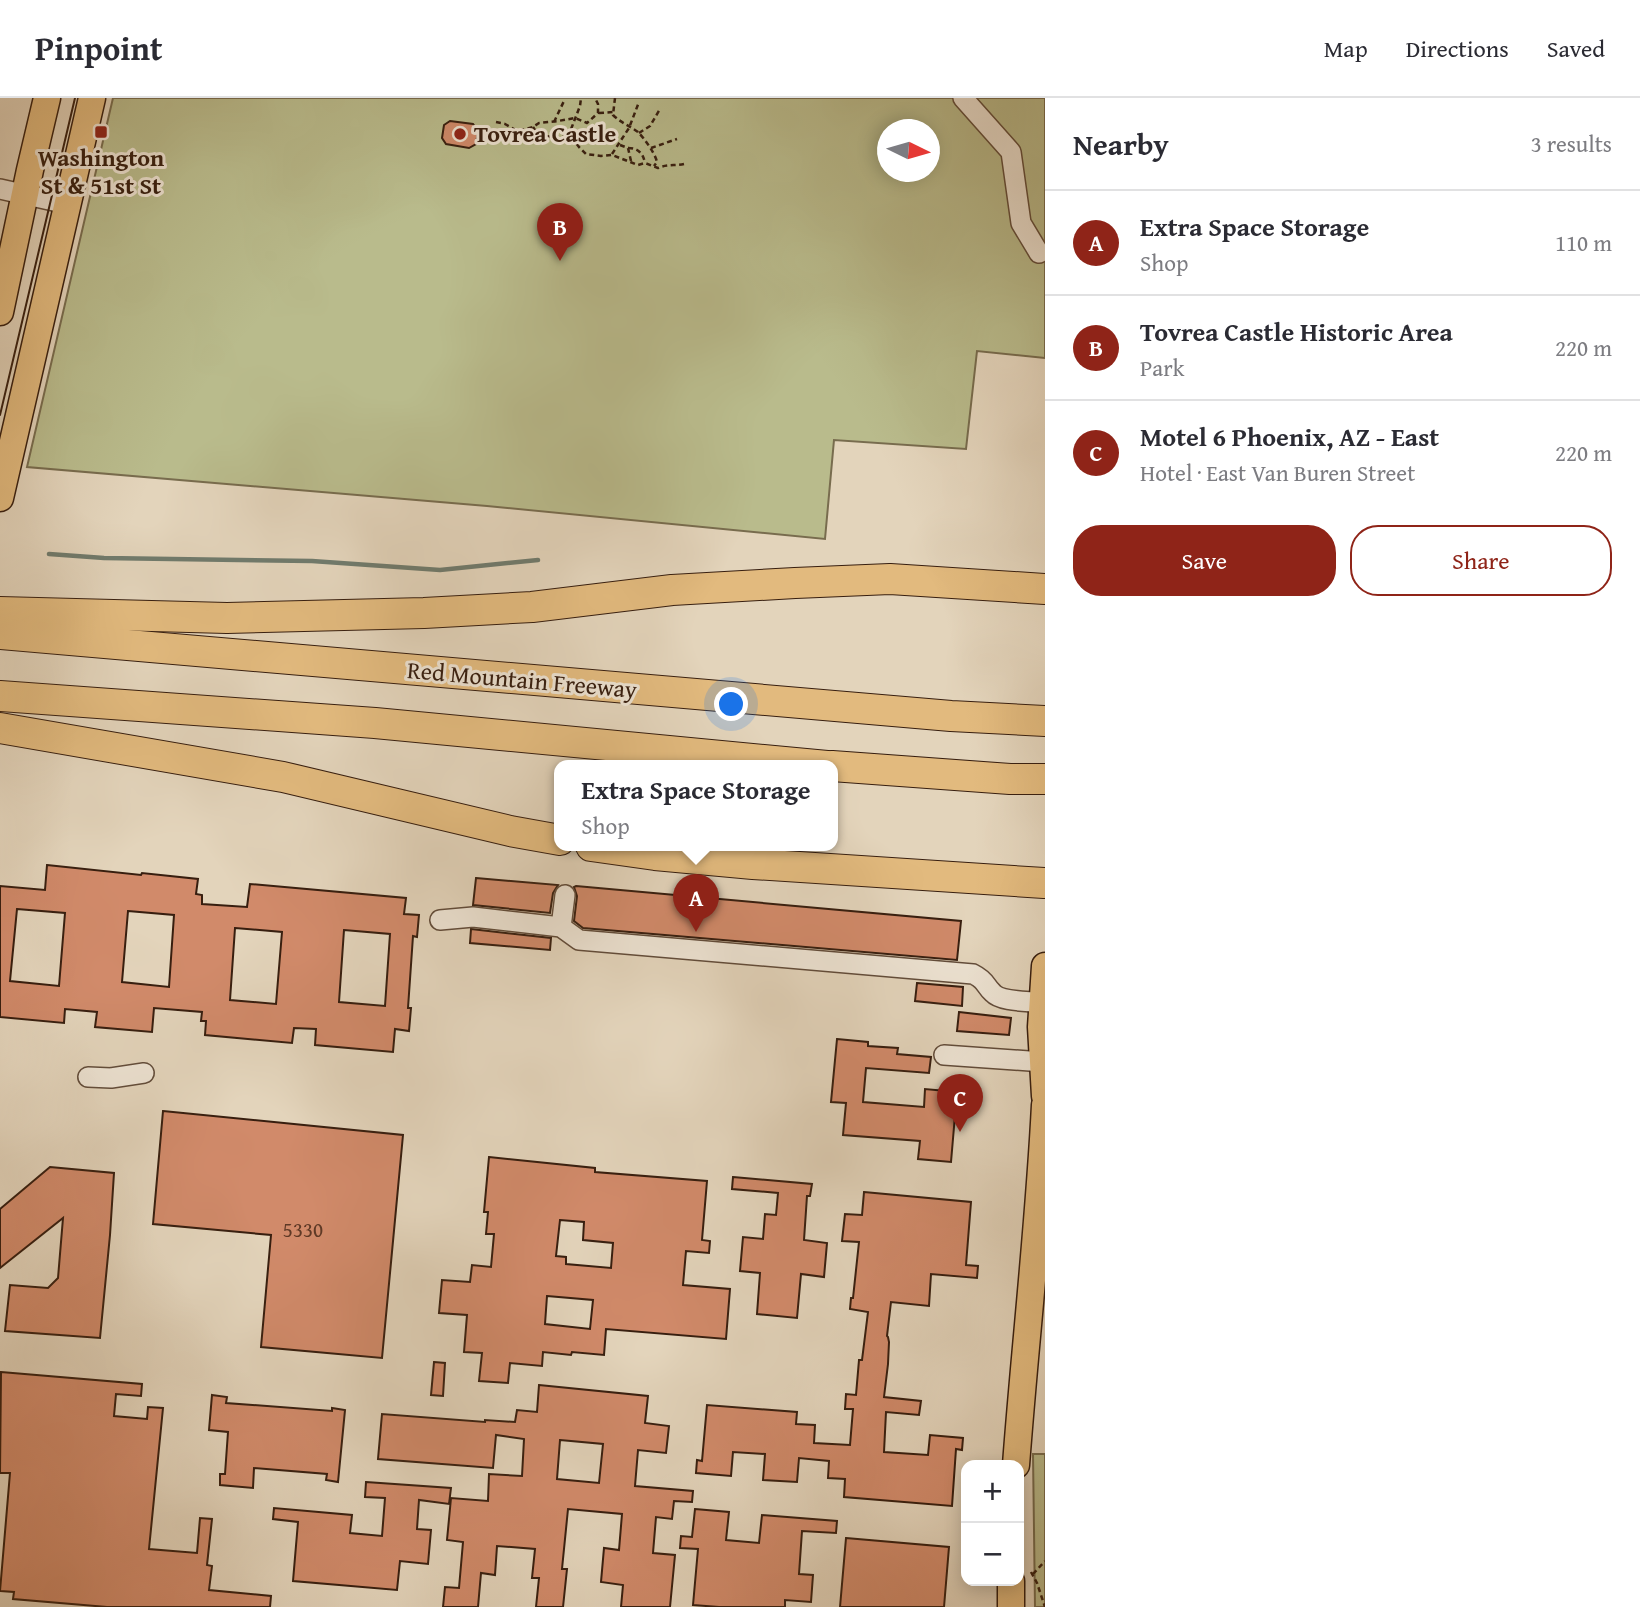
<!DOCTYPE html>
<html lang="en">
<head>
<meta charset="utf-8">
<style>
  :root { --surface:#fff; --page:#f2f2f3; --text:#2b2b33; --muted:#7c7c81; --line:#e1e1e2; --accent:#8f2418 }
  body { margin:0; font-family:"Gentium Book Plus",serif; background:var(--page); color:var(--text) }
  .controls { position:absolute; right:21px; bottom:21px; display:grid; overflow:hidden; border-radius:14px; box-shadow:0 4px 18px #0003 }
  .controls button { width:63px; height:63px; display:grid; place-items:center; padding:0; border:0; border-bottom:2px solid var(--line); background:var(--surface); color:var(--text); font:35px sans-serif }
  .compass { position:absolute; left:877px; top:21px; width:63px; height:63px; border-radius:50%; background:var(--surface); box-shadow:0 4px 18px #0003; rotate:95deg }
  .you { position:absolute; left:732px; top:607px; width:24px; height:24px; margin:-18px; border:5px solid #fff; border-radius:50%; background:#1a73e8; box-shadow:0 0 0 10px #1a73e833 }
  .badge { display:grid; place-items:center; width:46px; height:46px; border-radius:50%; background:var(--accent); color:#fff; font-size:23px; font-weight:700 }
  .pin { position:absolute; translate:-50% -58px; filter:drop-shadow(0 2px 4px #0008) }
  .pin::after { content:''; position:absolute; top:37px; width:24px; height:21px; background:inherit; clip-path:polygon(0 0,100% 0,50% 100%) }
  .popup { position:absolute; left:554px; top:662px; width:284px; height:91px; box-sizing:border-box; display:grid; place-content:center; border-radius:14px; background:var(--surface); filter:drop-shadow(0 2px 5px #0005); font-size:23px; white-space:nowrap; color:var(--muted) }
  .popup b { font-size:26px; color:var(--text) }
  .popup::after { content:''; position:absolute; left:50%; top:100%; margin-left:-14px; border:14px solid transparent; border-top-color:var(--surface) }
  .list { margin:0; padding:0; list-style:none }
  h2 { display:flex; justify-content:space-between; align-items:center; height:91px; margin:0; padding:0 28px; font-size:30px }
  h2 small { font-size:23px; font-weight:400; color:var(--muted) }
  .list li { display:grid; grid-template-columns:46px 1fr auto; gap:21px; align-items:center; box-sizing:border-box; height:105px; padding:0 28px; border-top:2px solid var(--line) }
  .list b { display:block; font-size:26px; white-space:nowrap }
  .list p { margin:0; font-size:23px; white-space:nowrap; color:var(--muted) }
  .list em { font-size:23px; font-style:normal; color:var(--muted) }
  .actions { display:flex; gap:14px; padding:21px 28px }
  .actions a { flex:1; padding:16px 0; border:2px solid var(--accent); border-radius:28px; text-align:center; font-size:24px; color:var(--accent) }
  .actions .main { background:var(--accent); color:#fff }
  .map { position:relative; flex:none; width:1045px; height:1509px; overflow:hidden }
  header { display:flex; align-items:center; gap:42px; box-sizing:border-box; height:98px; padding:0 35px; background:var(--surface); border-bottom:2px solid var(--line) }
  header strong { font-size:33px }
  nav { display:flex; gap:38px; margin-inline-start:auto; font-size:24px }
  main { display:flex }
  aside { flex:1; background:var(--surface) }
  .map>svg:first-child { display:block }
  .green { fill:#b9bb8c; stroke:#786c4e; stroke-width:2; fill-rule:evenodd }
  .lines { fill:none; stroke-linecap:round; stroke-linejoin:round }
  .stream { stroke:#707b6d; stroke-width:4.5 }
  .building { fill:#d18a6a; stroke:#371e0f; stroke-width:2; fill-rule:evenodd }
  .minor-casing { stroke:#624c3a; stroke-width:22 }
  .major-casing { stroke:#371e0f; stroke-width:29 }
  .highway-casing { stroke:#371e0f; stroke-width:32 }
  .path { stroke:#371e0f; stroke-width:2.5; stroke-dasharray:5 3.5; stroke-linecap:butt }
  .minor { stroke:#ede3d3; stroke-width:19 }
  .major { stroke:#e2ba7e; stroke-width:26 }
  .highway { stroke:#e2ba7e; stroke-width:30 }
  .tram { stroke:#371e0f; stroke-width:2 }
  .poi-dot { fill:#8f2418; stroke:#ede3d3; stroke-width:2.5 }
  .labels { text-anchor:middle; stroke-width:6; stroke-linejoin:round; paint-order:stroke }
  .number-label { font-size:21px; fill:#5e3926 }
  .poi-label { font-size:24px; font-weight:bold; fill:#371e0f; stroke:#ede3d3; text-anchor:start }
  .street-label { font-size:24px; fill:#371e0f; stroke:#ede3d3 }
</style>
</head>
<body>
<header>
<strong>Pinpoint</strong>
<nav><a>Map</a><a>Directions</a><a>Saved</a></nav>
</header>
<main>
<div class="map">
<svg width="1045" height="1509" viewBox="0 0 1045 1509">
  <rect width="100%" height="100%" fill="#e3d4bb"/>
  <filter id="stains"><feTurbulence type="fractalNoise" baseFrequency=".00286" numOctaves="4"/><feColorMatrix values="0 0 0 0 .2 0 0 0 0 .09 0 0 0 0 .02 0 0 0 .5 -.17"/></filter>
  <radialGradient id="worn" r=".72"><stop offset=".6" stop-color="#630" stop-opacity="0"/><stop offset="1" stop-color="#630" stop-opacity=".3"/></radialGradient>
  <!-- green -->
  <g class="green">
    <path d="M113 0H1045V260L977 253 966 351 834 342 825 441 487 408 27 369ZM888 32H930V74H888Z"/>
    <polygon points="1033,1356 1045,1356 1045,1509 1035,1509"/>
  </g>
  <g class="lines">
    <!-- stream -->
    <polyline class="stream" points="49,456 104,460 312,463 440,472 538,462"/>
  </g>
  <!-- building -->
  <g class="building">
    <polygon points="450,23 473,26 478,33 476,46 469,50 446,46 442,40 444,27"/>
    <path d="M47 767 141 777 142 775 198 781 196 796 202 797V806L247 809 250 786 406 800 404 816 419 817 417 839 413 838 408 910H411L409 933 395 931 393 954 315 947 316 931 294 930 292 945 205 937 206 923H201L202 914 154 910 152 934 95 929 97 914 65 911 64 925 0 919V788L45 792ZM17 811 65 815 59 888 10 883ZM128 813 174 817 169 889 122 884ZM235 830 282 834 276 906 230 902ZM344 832 390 836 385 908 339 904Z"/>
    <polygon points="476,780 558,787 553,795 550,815 473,807"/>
    <polygon points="576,788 961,823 957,862 583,830 574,823 577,798 574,789"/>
    <polygon points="471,831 551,840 550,852 470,845"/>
    <polygon points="917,885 963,889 962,908 915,903"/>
    <polygon points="959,914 1011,920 1009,937 957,933"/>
    <polygon points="837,941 868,944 868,948 898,950 897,956 931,959 929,975 866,970 863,1004 924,1009 925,991 957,994 951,1064 918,1061 920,1043 843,1037 846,1005 831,1004"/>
    <polygon points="163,1013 403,1037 382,1260 261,1249 271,1137 153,1126"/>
    <path d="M489 1059 595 1070V1074L707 1083 702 1142 710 1143 709 1155 686 1153 683 1187 730 1191 726 1241 606 1231 604 1257 572 1254 571 1257 543 1254 542 1268 510 1265 508 1285 479 1283 482 1255 464 1254 467 1217 439 1215 442 1182 470 1184 472 1167 491 1169 494 1136H486L488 1114H484ZM560 1122 584 1124 583 1142 613 1145 611 1170 566 1166V1159L556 1158ZM547 1198 593 1202 590 1231 545 1226Z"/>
    <polygon points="50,1069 114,1075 110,1137 100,1240 5,1233 10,1187 48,1190 58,1180 63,1120 0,1170 0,1111"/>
    <polygon points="733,1079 812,1086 810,1098 807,1098 804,1142 827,1145 824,1179 801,1176 797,1220 757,1216 760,1175 740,1173 743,1139 763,1141 765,1116 776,1117 778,1095 732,1091"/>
    <polygon points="864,1094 971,1104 966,1167 978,1168 977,1180 931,1176 929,1208 891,1204 887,1238 888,1239 889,1244 888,1266 884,1299 921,1303 919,1317 886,1314 884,1354 928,1357 930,1337 963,1340 962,1352 956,1351 952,1408 844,1399 845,1381 828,1380 829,1363 799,1360 797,1384 763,1382 765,1356 733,1354 731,1378 696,1375 697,1362 702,1363 707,1307 797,1314 796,1326 815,1327 814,1345 850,1347 853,1311 845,1311 846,1296 856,1297 859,1262 862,1262 868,1214 850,1211 851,1200 853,1200 859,1144 842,1143 845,1116 862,1117"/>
    <polygon points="434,1264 445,1265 443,1298 431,1297"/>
    <polygon points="1,1274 142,1286 141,1298 116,1296 114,1318 147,1321 148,1309 163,1310 149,1451 197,1455 200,1420 212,1421 207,1467 212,1468 209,1492 271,1498 270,1509 107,1509 13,1501 14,1494 0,1493 10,1375 0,1375"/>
    <path d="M539 1287 648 1298 645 1325 669 1328 666 1355 638 1352 635 1388 693 1393 692 1404 674 1403 672 1421 656 1419 653 1455 675 1457 670 1509H621L623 1487 601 1484 604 1450 619 1452 622 1416 568 1411 562 1471H567L563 1509H536L539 1480H532L535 1451 497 1448 495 1477 481 1475 478 1509H443L445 1489 459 1490 463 1444 447 1442 451 1400 488 1403 489 1376 522 1378 524 1341 496 1337 493 1370 378 1361 382 1316 485 1324V1322L515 1324 517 1312 537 1314ZM560 1342 603 1346 599 1385 557 1381Z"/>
    <polygon points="212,1297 227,1299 226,1305 332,1313 332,1310 345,1312 338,1384 326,1382 327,1376 254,1370 253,1390 220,1387 220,1376 225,1376 228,1334 209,1332"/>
    <polygon points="366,1384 451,1390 449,1406 419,1402 417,1431 431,1432 428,1466 400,1463 397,1492 293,1483 298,1424 273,1421 274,1410 352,1417 350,1435 382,1438 385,1400 365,1399"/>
    <polygon points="695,1411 729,1414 726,1442 759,1445 762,1417 837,1423 836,1435 802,1433 799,1476 813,1477 811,1504 785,1502 785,1509 719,1509 693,1507 698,1451 680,1450 681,1438 692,1439"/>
    <polygon points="846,1440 949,1449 944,1509 840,1509"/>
  </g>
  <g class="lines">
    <!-- minor casing -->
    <g class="minor-casing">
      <g id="minor">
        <polyline points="963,0 1011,54 1021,125 1039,155"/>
        <polyline points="0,91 67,106"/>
        <path d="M440 822 473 819 561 829 579 842 973 876C987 883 984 887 993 895 1001 904 1030 903 1042 905"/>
        <polyline points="561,829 565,797"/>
        <polyline points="944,957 1043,964"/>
        <polyline points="88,979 111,980 144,975"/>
      </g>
    </g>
    <!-- major casing -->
    <g class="major-casing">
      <g id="major">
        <polyline points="0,214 30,72 47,0"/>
        <polyline points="0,400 92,0"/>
        <polyline points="1045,868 1041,929 1045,998"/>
        <path d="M1016 1367C1025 1247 1039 1127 1045 1007"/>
        <polyline points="1011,1509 1011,1483"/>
      </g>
    </g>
    <!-- highway casing -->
    <g class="highway-casing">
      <g id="highway">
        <polyline points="0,514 227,520 424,515 532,509 672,492 795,485 890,481 1045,491"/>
        <polyline points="0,536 951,618 1045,623"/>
        <polyline points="0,598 375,625 827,668"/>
        <polyline points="0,630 283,679 510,733 560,742"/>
        <polyline points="832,668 1010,681 1045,681"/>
        <polyline points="591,748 655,757 753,766 1044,785"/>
      </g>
    </g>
    <!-- path -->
    <g class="path">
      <path d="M615 0 613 17C621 25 630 28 638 34 644 40 655 55 657 64L654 68"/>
      <polyline points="599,15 613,14"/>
      <polyline points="496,24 505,26 517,33 533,29 539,25 558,23 575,20 587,25 598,15 598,6 595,0"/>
      <polyline points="554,24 564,3"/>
      <path d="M533 29 539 38 568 39 576 45 579 49 586 56 601 58 612 57 638 67 645 65 658 70C667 66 675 68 684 66"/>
      <polyline points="639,35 650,28 660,11"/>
      <polyline points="568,39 580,8 581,0"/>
      <polyline points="576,45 593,43"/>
      <polyline points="620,47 628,50 631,63"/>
      <path d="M628 50C638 50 643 55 645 65"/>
      <polyline points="651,50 677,41"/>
      <polyline points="612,56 629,30 639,4"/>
      <polyline points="1031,1474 1037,1485 1045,1509"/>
      <polyline points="1033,1476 1045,1463"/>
    </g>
    <!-- minor -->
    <use href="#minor" class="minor"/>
    <!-- major -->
    <use href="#major" class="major"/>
    <!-- highway -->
    <use href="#highway" class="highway"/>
    <!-- tram -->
    <polyline class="tram" points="0,317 75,0"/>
  </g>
  <!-- markers -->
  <g class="poi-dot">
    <rect x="94" y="27" width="14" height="14" rx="3.5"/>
    <circle cx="460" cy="36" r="7"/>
  </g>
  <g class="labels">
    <!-- number labels -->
    <g class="number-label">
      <text x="303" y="1139">5330</text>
    </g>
    <!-- poi labels -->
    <g class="poi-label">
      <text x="474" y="44">Tovrea Castle</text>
      <text x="101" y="68" text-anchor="middle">Washington<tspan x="101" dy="28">St &amp; 51st St</tspan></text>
    </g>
    <!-- street labels -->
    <g class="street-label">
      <text transform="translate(522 582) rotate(5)" y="8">Red Mountain Freeway</text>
    </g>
  </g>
  <rect width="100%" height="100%" filter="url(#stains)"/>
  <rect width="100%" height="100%" fill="url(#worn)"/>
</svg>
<div class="controls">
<button>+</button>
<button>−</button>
</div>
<svg class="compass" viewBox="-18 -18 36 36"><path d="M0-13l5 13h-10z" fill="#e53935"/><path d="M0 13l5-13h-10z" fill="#7c7c81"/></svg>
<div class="you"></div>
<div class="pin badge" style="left:696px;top:834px">A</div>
<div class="popup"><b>Extra Space Storage</b>Shop</div>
<div class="pin badge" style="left:560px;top:163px">B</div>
<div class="pin badge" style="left:960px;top:1034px">C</div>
</div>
<aside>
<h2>Nearby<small>3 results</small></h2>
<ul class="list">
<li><span class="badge">A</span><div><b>Extra Space Storage</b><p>Shop</p></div><em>110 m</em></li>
<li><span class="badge">B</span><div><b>Tovrea Castle Historic Area</b><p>Park</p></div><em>220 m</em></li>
<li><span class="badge">C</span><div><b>Motel 6 Phoenix, AZ - East</b><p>Hotel · East Van Buren Street</p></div><em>220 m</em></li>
</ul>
<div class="actions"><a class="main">Save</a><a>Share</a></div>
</aside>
</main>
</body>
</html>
